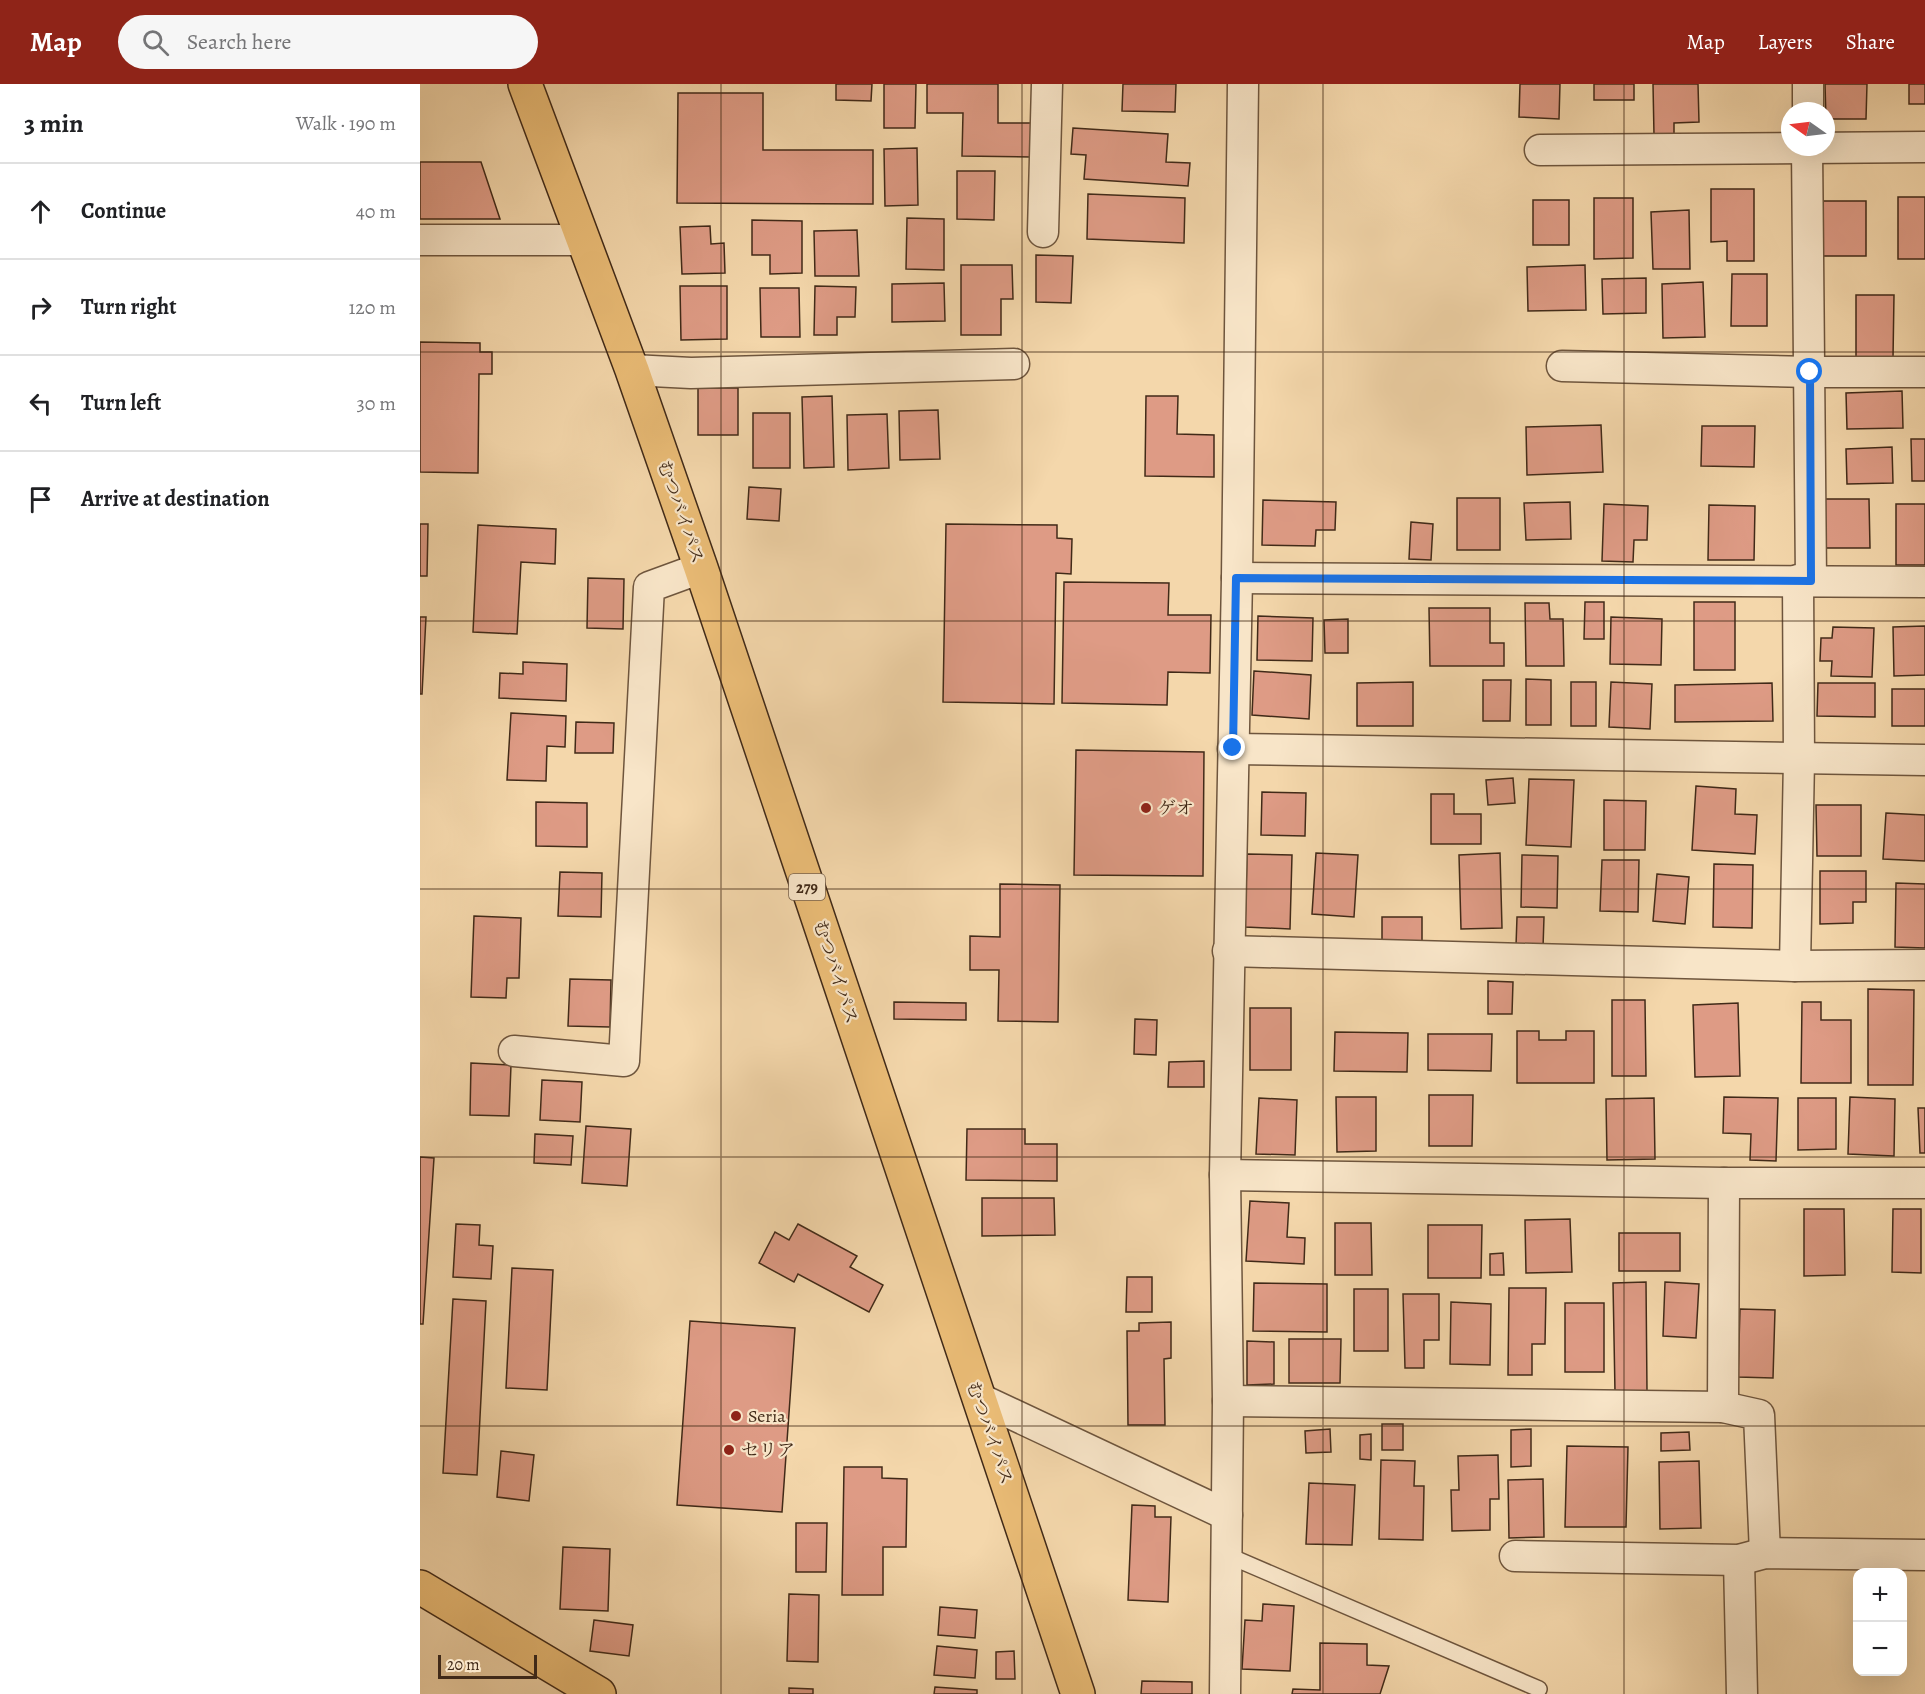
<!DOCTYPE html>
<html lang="en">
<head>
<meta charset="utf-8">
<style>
  :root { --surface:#fff; --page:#f6f6f6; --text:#202124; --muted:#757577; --line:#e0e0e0; --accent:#8f2418 }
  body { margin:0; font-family:Alegreya,"Noto Serif JP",serif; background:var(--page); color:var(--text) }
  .controls { position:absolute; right:18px; bottom:18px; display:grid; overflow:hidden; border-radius:12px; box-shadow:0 6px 24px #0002 }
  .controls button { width:54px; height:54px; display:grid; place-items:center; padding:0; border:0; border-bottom:2px solid var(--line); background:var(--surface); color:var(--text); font:30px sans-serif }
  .compass { position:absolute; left:1361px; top:18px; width:54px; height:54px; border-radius:50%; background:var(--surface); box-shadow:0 6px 24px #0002; rotate:284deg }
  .scale { position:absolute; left:18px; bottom:15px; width:99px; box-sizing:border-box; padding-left:6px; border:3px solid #412a18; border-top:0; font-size:16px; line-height:21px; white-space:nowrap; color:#412a18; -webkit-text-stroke:4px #f8e5c8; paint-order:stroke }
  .stop { position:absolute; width:18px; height:18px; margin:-14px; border:4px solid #1a73e8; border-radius:50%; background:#fff }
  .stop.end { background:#1a73e8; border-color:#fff; box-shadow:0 2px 6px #0008 }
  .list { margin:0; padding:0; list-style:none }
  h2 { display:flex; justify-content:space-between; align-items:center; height:78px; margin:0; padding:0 24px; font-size:26px }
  h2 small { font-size:20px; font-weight:400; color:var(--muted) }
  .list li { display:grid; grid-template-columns:39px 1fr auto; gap:18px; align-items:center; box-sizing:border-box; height:96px; padding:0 24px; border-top:2px solid var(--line) }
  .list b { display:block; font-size:22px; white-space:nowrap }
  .list em { font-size:20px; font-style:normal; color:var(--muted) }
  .icon { flex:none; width:33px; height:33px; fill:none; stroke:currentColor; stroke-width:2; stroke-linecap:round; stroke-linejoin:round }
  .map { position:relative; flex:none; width:1505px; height:1610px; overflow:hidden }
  header { display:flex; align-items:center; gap:36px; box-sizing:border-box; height:84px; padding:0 30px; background:var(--accent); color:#fff }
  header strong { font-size:28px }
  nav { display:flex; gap:33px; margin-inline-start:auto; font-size:21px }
  .search { width:420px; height:54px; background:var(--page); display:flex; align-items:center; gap:15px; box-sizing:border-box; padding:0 21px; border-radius:33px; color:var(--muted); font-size:22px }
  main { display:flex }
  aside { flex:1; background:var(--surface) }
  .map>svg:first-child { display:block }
  .building { fill:#de9b85; stroke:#412a18; stroke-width:1.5 }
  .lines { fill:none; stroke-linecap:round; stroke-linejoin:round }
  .service-casing { stroke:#6e553d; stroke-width:18 }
  .minor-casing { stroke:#6e553d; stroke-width:33 }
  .primary-casing { stroke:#412a18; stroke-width:36 }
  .trunk-casing { stroke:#412a18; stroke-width:36 }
  .service { stroke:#f8e5c8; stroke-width:15 }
  .minor { stroke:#f8e5c8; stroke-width:30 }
  .primary { stroke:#eabc76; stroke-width:33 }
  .trunk { stroke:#eabc76; stroke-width:33 }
  .route { stroke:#1a73e8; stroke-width:8 }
  .grid { fill:none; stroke:#412a18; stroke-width:1.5; stroke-opacity:0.55 }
  .poi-dot { fill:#8f2418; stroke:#f8e5c8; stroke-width:2 }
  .labels { text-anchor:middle; stroke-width:4.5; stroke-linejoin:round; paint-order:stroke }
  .shield { fill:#f8e5c8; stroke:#78624d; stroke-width:1.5 }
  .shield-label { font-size:16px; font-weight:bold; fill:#412a18 }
  .street-label { font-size:18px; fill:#412a18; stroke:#f8e5c8 }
  .poi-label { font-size:18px; fill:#412a18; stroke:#f8e5c8; text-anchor:start }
</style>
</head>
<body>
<header>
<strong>Map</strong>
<div class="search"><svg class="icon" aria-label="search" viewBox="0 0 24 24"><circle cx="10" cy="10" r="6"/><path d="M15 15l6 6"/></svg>Search here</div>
<nav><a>Map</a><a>Layers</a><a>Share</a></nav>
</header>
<main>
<aside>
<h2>3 min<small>Walk · 190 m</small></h2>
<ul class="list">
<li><svg class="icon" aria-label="ahead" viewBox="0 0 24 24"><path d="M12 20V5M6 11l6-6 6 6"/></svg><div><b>Continue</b></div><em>40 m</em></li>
<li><svg class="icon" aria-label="right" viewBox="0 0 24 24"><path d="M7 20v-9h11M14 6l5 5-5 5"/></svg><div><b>Turn right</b></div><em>120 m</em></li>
<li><svg class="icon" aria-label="left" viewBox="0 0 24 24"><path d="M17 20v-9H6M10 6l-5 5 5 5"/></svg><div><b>Turn left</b></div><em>30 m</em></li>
<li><svg class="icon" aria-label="arrive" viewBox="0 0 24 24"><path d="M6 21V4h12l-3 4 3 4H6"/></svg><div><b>Arrive at destination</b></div></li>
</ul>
</aside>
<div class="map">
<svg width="1505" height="1610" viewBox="0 0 1505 1610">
  <rect width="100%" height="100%" fill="#f4d7ab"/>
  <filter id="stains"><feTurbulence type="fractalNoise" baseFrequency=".00333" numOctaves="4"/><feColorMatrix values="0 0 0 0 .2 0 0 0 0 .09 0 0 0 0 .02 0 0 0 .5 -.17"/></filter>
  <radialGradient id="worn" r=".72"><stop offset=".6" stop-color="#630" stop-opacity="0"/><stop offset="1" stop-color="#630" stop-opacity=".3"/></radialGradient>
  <!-- building -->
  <g class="building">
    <polygon points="416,0 452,0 451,17 416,16"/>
    <polygon points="464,0 496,0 495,44 464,44"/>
    <polygon points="507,0 578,0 578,39 612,39 611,73 542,72 543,29 507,29"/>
    <polygon points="703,0 756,0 755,28 702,27"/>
    <polygon points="1100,0 1140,0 1139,35 1099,33"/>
    <rect x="1174" y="0" width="40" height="16"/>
    <polygon points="1233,0 1278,0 1279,38 1254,39 1254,50 1234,51"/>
    <polygon points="1405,0 1447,0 1446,35 1406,35"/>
    <rect x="1489" y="0" width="16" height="20"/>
    <polygon points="258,9 343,9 343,66 453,66 453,120 257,119"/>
    <polygon points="653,44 748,50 746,78 770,79 768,102 664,95 666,71 651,70"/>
    <polygon points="497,64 498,121 465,122 464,65"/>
    <polygon points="0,78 61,78 80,135 0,135"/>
    <polygon points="537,87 575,87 574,136 537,135"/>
    <polygon points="1291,105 1334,105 1334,177 1307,177 1307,157 1291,158"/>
    <polygon points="668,110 765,114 764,159 667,155"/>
    <rect x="1478" y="113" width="27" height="62"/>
    <polygon points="1174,114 1213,114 1213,174 1174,175"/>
    <rect x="1113" y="116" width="36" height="45"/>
    <polygon points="1402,117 1446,117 1446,172 1403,172"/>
    <polygon points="1269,126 1270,185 1233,185 1231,128"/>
    <polygon points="487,134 524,135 524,186 486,185"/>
    <polygon points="332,136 382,137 382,189 350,190 350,171 332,171"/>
    <polygon points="290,142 291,160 304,159 305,189 262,190 260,143"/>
    <polygon points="437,146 439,192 395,192 394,147"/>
    <polygon points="616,171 653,172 651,219 616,218"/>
    <polygon points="541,181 592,181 593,215 581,215 581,251 541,251"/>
    <polygon points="1165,181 1166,226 1108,227 1107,183"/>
    <polygon points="1312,190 1347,190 1347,242 1311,242"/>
    <polygon points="1226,194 1226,229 1183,230 1182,195"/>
    <polygon points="1283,198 1285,253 1243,254 1242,200"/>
    <polygon points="524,199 525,237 472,238 472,200"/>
    <polygon points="260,202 307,202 307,255 261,256"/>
    <polygon points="395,202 436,203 435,233 417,233 417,251 394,251"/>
    <polygon points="340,204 379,204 380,253 341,253"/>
    <polygon points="1436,211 1474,211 1473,274 1436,274"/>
    <polygon points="0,258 60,259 60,268 72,268 72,290 59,290 58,389 0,388"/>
    <rect x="278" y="304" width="40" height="47"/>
    <polygon points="1482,307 1483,344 1427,345 1426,309"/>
    <polygon points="412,312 414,383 384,384 382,313"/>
    <polygon points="726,312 758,312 757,350 794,351 794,393 725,392"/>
    <polygon points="518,326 520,375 480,376 479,327"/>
    <rect x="333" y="329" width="37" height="55"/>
    <polygon points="467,330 469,384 428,386 427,331"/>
    <polygon points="1181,341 1183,388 1107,391 1106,343"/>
    <polygon points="1282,342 1335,342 1334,383 1281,382"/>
    <polygon points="1491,355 1505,355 1505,397 1492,397"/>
    <polygon points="1472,363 1473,399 1427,400 1426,365"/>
    <polygon points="329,403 361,405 359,437 327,435"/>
    <rect x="1037" y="414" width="43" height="52"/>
    <polygon points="1405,415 1449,415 1450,464 1405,464"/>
    <polygon points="843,416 916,418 915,446 896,446 895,462 842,461"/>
    <polygon points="1150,418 1151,455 1106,456 1104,419"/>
    <polygon points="1184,420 1228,422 1227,456 1214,456 1213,478 1182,477"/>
    <rect x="1476" y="420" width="29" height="61"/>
    <polygon points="1289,421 1335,422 1334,476 1288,476"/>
    <polygon points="991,438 1013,440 1011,476 989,475"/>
    <polygon points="0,440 8,440 7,492 0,492"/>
    <polygon points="526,440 637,441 637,454 652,455 651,490 636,489 634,620 523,618"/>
    <polygon points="58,441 136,445 135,480 101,478 97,550 53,548"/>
    <polygon points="168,494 204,495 203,545 167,544"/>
    <polygon points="644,498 749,499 748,531 791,531 790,589 748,588 747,621 642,619"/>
    <polygon points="1165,518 1184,518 1184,555 1164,555"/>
    <rect x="1274" y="518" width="41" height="68"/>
    <polygon points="1105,519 1129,519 1130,535 1143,535 1144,582 1106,582"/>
    <polygon points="1009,524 1070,524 1070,559 1084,559 1084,582 1010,582"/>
    <polygon points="838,532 893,534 892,577 837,576"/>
    <polygon points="0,533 6,533 2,610 0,610"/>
    <polygon points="1191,533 1242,535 1241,581 1190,580"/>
    <polygon points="928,535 928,569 905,569 904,536"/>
    <polygon points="1505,542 1505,591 1474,592 1473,543"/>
    <polygon points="1413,543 1454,544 1452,593 1411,592 1412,577 1400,577 1401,554 1412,554"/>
    <polygon points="103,578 147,580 146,617 79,614 80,589 103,590"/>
    <polygon points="834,587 891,591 889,635 832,631"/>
    <polygon points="1106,595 1131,596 1131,641 1106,641"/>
    <polygon points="1063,596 1091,596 1090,637 1063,637"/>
    <polygon points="993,598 993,642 937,642 937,599"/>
    <rect x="1151" y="598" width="25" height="44"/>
    <polygon points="1191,598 1232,600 1230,645 1189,643"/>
    <polygon points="1352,599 1353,637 1255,638 1255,601"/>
    <polygon points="1398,599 1455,599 1455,633 1397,632"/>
    <rect x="1472" y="605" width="33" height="37"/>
    <polygon points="91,629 146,632 145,663 127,662 126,697 87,696"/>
    <polygon points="156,638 194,639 193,669 155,669"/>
    <polygon points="656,666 784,668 783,792 654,791"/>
    <polygon points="1093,694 1095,719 1068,721 1066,696"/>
    <polygon points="1109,695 1154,696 1151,763 1106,761"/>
    <polygon points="1276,702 1316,705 1315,730 1337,731 1335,770 1272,766"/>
    <polygon points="842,708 886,709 885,752 841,751"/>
    <polygon points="1011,710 1034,710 1034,730 1061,730 1061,760 1011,760"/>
    <polygon points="1184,716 1226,717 1225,766 1184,766"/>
    <polygon points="116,718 167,719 167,763 116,762"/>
    <polygon points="1396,721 1441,721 1441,772 1397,772"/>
    <polygon points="1466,729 1505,731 1505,777 1463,775"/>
    <polygon points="896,769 938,771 934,833 892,830"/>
    <polygon points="1080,769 1082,844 1041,845 1039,771"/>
    <polygon points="827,770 872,771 870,845 825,843"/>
    <polygon points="1102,771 1138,772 1137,824 1101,823"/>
    <polygon points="1182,776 1219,776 1218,828 1180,827"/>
    <polygon points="1294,780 1333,781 1332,844 1293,843"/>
    <polygon points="1400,787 1446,787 1446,818 1433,818 1433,839 1400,840"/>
    <polygon points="140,788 182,789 181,833 138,832"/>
    <polygon points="1237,790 1269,793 1265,840 1233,837"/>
    <polygon points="1476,799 1505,800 1505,864 1475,863"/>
    <polygon points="580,800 640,801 638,938 578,937 579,886 550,886 550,852 580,853"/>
    <polygon points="54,832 101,834 99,894 87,894 86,914 51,913"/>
    <rect x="962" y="833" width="40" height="25"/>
    <polygon points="1097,833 1124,833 1123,864 1096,862"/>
    <polygon points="150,895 191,896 190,943 148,942"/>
    <polygon points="1068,897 1093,898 1092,930 1068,930"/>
    <polygon points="1448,905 1494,906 1493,1001 1448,1001"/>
    <polygon points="1192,916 1225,916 1226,992 1192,992"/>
    <polygon points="474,918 546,919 546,936 474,935"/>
    <polygon points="1382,918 1401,918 1401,936 1431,936 1431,999 1381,999"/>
    <polygon points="1318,919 1320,992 1275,993 1273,921"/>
    <rect x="830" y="924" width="41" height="62"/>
    <polygon points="715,935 737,936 736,971 714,970"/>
    <polygon points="1097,947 1119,947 1119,956 1146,956 1146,947 1174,947 1174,999 1097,999"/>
    <polygon points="915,948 988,949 987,988 914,987"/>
    <polygon points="1008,950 1072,950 1071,987 1008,986"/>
    <polygon points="784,977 784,1003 748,1003 749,978"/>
    <polygon points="51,979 91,981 89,1032 50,1031"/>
    <polygon points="122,996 162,998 160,1038 120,1036"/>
    <polygon points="1009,1011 1053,1011 1052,1062 1009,1062"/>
    <polygon points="916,1013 956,1013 956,1067 917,1068"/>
    <polygon points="1304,1013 1358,1014 1356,1077 1330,1076 1331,1050 1303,1049"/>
    <polygon points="1430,1013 1475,1015 1474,1072 1428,1070"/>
    <polygon points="839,1014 877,1016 875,1071 836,1070"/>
    <polygon points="1234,1014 1235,1075 1187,1076 1186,1015"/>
    <polygon points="1378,1014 1416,1014 1416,1065 1378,1066"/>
    <polygon points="1498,1024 1505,1024 1505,1069 1500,1069"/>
    <polygon points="166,1042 211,1045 207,1102 162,1099"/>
    <polygon points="547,1045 605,1045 605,1060 637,1060 637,1097 546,1096"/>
    <polygon points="115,1050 153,1052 151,1081 114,1079"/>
    <polygon points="0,1073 14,1074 3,1240 0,1240"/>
    <polygon points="562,1114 634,1114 635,1151 562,1152"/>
    <polygon points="830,1117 869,1119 867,1153 885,1154 884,1180 826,1177"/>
    <polygon points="1384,1125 1424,1125 1425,1191 1384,1192"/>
    <polygon points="1473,1125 1501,1125 1501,1189 1472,1188"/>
    <polygon points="1150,1135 1152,1188 1106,1189 1105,1136"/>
    <polygon points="915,1139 951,1139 952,1191 915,1191"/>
    <polygon points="36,1140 60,1141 59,1161 73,1162 71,1195 33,1193"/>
    <polygon points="378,1140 437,1172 430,1183 463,1201 449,1228 378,1190 374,1198 339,1179 355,1148 369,1156"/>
    <polygon points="1008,1141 1062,1141 1061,1194 1008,1194"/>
    <rect x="1199" y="1149" width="61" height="38"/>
    <polygon points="1083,1169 1084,1191 1070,1191 1070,1170"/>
    <polygon points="92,1184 133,1186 127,1306 86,1304"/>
    <polygon points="707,1193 732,1193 732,1228 706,1228"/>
    <polygon points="1226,1198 1227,1307 1195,1308 1193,1199"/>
    <polygon points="1245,1198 1279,1200 1276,1254 1243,1252"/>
    <polygon points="834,1199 907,1200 907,1248 833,1247"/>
    <polygon points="1089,1204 1126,1204 1125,1260 1112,1260 1112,1291 1088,1291"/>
    <rect x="934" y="1205" width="34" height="62"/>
    <polygon points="983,1210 1019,1210 1019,1256 1004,1256 1004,1284 985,1284"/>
    <polygon points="33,1215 66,1217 57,1391 23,1389"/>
    <polygon points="1031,1218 1071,1220 1070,1281 1030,1280"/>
    <rect x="1145" y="1219" width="39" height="69"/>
    <polygon points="1320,1225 1355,1226 1353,1294 1318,1293"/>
    <polygon points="270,1237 375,1244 362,1428 257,1421"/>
    <polygon points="751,1238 751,1274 744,1275 745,1341 708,1341 707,1247 719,1247 719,1239"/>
    <polygon points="869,1255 921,1255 920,1299 869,1299"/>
    <polygon points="827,1257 854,1258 854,1300 827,1301"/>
    <rect x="962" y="1340" width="21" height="26"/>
    <polygon points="910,1345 911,1368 886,1369 885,1347"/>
    <polygon points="1111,1345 1111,1382 1091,1383 1091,1346"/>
    <polygon points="1269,1348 1270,1366 1241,1367 1241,1349"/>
    <polygon points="951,1350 951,1376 940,1375 940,1351"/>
    <polygon points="1147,1362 1208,1363 1206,1443 1145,1443"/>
    <polygon points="81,1367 114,1371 109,1417 77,1413"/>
    <polygon points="1078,1371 1079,1415 1070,1415 1070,1446 1032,1447 1031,1406 1039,1406 1038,1372"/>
    <polygon points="961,1376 995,1377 994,1402 1004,1402 1003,1456 959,1455"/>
    <polygon points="1279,1377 1281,1444 1240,1445 1239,1378"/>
    <polygon points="424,1383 462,1383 462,1394 487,1395 486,1463 463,1463 463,1511 422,1511"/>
    <polygon points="1123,1395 1124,1453 1089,1454 1088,1396"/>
    <polygon points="889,1399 935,1401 932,1461 886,1460"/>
    <polygon points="712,1421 735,1422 735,1433 751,1433 748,1518 708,1516"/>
    <polygon points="376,1439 407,1439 406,1488 376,1488"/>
    <polygon points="143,1463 190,1465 188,1527 140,1525"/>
    <polygon points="369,1510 399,1511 398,1578 367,1577"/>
    <polygon points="843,1520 874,1522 870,1587 822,1585 825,1536 842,1537"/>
    <polygon points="520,1523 557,1526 555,1554 518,1551"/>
    <polygon points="174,1536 213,1541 209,1572 170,1567"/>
    <polygon points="900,1559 947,1560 947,1581 969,1582 960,1610 872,1610 873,1605 900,1606"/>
    <polygon points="517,1562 557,1566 555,1594 514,1591"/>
    <polygon points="594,1567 595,1595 576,1595 576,1568"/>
    <polygon points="722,1597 772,1598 772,1610 721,1610"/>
    <polygon points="515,1603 557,1606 557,1610 514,1610"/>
    <polygon points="369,1604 393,1605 393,1610 369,1610"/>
  </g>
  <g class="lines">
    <!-- service casing -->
    <g class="service-casing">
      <polyline id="service" points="807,1471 1119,1605"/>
    </g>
    <!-- minor casing -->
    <g class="minor-casing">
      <g id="minor">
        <polyline points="1388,27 1388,0"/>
        <polyline points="1387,63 1391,497"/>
        <polyline points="1120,66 1505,63"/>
        <polyline points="623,148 627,0"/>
        <polyline points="0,156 163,156"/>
        <polyline points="1142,282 1390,288 1505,288"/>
        <polyline points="212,286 271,289 594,280"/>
        <polyline points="817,494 1505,498"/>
        <polyline points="813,665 1505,676"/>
        <polyline points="808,867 1375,882 1505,881"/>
        <polyline points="1375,882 1379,675 1378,496"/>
        <polyline points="94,967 204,977 229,503 281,484"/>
        <polyline points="805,1091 1304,1099 1505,1099"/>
        <polyline points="558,1314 807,1431"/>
        <polyline points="808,1317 1303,1323 1339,1331 1345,1469"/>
        <polyline points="1303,1323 1304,1099"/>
        <polyline points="1095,1472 1319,1476 1345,1469 1505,1471"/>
        <polyline points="1319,1476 1322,1610"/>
        <polyline points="805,1610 808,1317 805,1091 817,494 823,0"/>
      </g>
    </g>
    <!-- primary casing -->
    <g class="primary-casing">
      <polyline id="primary" points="0,1503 179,1610"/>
    </g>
    <!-- trunk casing -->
    <g class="trunk-casing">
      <polyline id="trunk" points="105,0 212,286 281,484 658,1610"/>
    </g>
    <!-- service -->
    <use href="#service" class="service"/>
    <!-- minor -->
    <use href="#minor" class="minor"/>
    <!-- primary -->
    <use href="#primary" class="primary"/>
    <!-- trunk -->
    <use href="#trunk" class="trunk"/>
  </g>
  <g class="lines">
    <!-- route -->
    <polyline class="route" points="813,664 816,494 1391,497 1390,288"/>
  </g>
  <!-- grid -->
  <path class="grid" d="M301 0V1610M602 0V1610M903 0V1610M1204 0V1610M0 268H1505M0 537H1505M0 805H1505M0 1073H1505M0 1342H1505"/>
  <!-- markers -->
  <g class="poi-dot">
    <circle cx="726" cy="724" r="6"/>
    <circle cx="316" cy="1332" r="6"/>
    <circle cx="309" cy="1366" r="6"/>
  </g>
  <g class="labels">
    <!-- shield labels -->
    <rect class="shield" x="369" y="790" width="36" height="26" rx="4.5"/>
    <g class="shield-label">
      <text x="387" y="809">279</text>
    </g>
    <!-- street labels -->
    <g class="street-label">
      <text transform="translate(261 428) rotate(71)" y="6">むつバイパス</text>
      <text transform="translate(416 888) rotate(72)" y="6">むつバイパス</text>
      <text transform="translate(570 1349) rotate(71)" y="6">むつバイパス</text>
    </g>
    <!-- poi labels -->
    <g class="poi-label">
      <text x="738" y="730">ゲオ</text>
      <text x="328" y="1338">Seria</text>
      <text x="321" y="1372">セリア</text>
    </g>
  </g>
  <rect width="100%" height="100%" filter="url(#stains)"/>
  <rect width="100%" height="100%" fill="url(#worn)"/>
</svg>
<div class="controls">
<button>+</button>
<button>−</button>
</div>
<svg class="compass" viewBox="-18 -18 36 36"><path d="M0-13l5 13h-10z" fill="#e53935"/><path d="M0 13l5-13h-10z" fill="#757577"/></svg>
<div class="scale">20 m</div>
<div class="stop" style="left:1390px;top:288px"></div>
<div class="stop end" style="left:813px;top:664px"></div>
</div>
</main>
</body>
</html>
